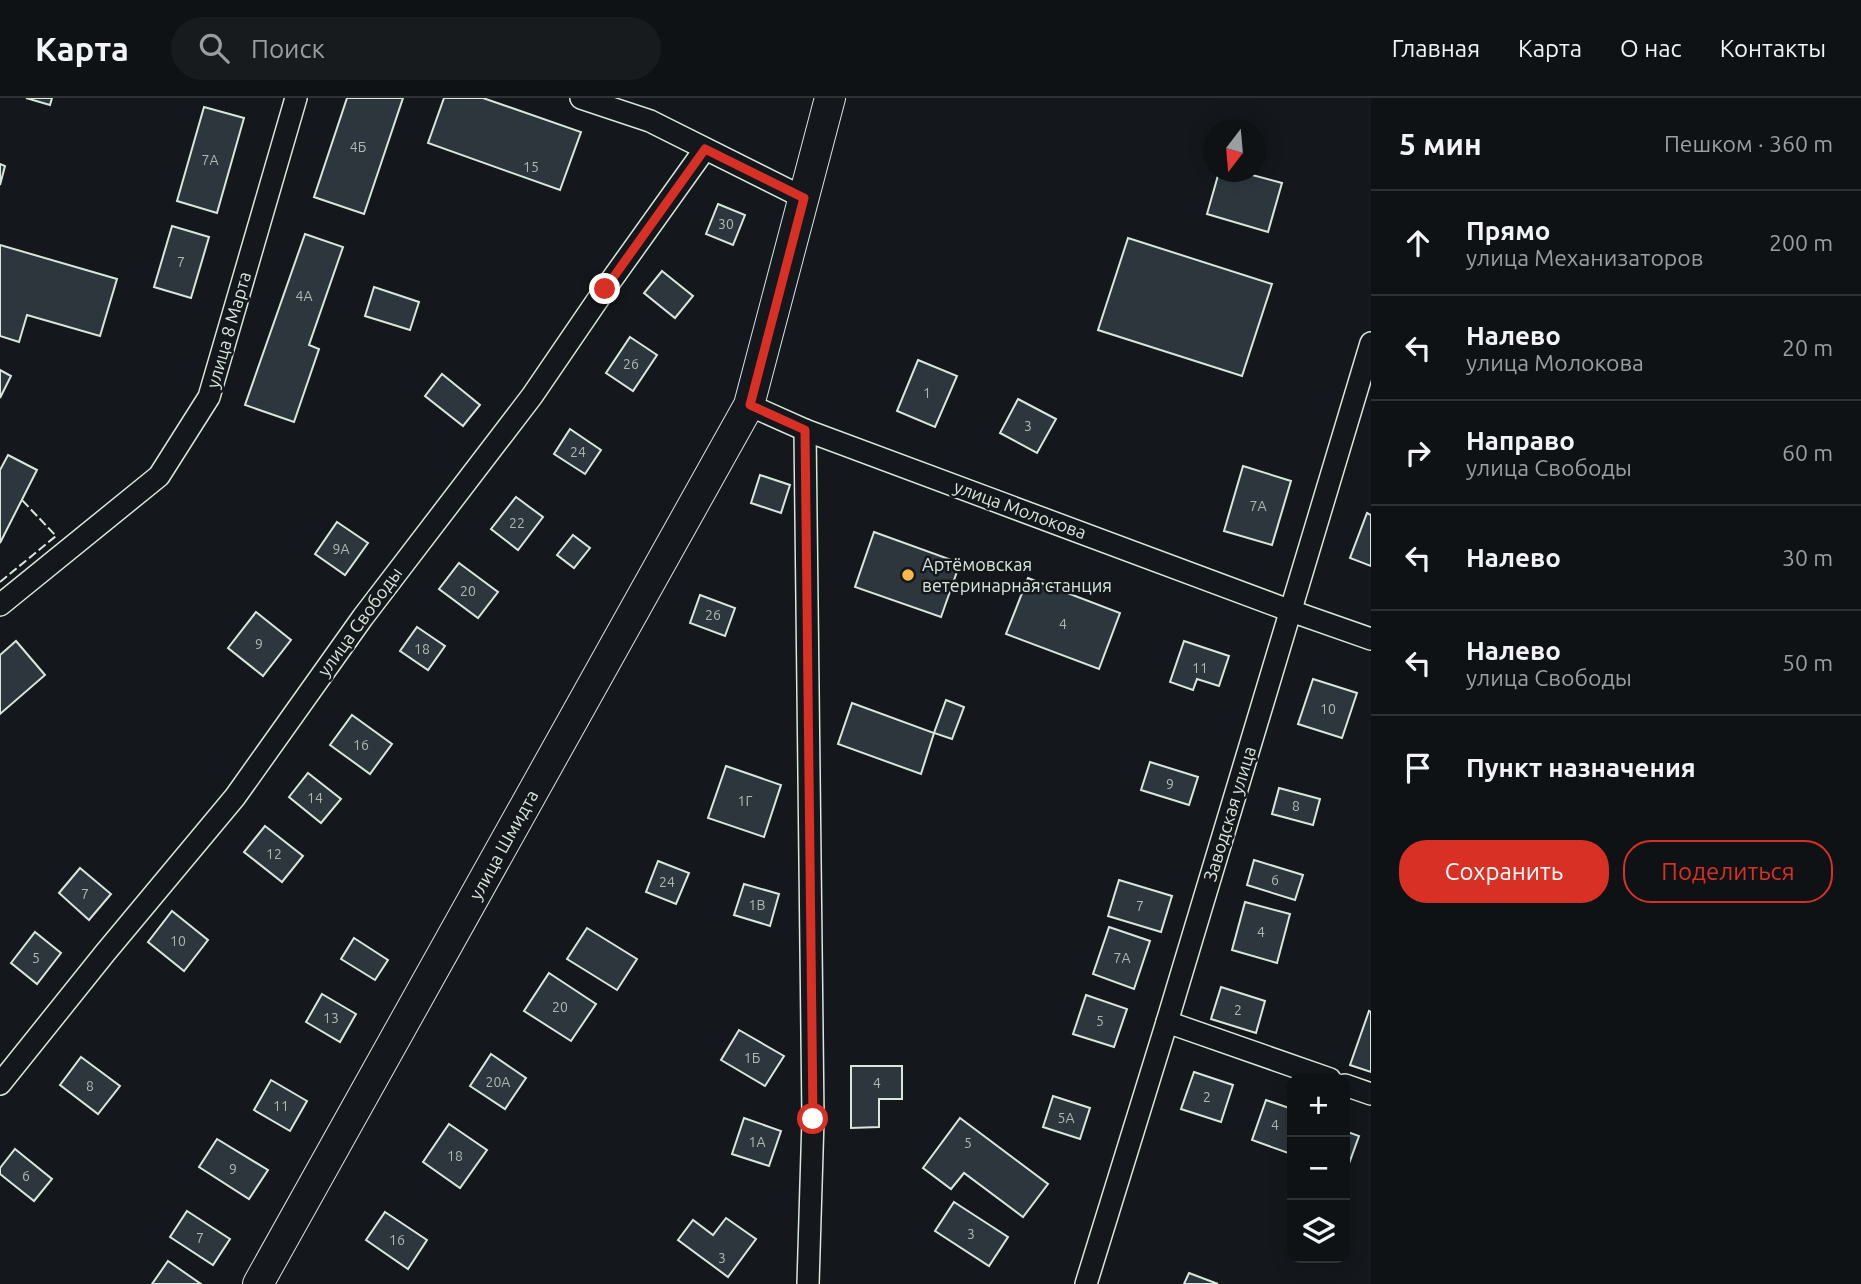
<!DOCTYPE html>
<html lang="ru">
<head>
<meta charset="utf-8">
<style>
  :root { --surface:#0f1215; --page:#181b1e; --text:#f1f3f6; --muted:#9b9ea0; --line:#2f3234; --accent:#d93025 }
  body { margin:0; font-family:Ubuntu,sans-serif; background:var(--page); color:var(--text) }
  .controls { position:absolute; right:21px; bottom:21px; display:grid; overflow:hidden; border-radius:14px; box-shadow:0 4px 18px #0003 }
  .controls button { width:63px; height:63px; display:grid; place-items:center; padding:0; border:0; border-bottom:2px solid var(--line); background:var(--surface); color:var(--text); font:35px sans-serif }
  .compass { position:absolute; left:1203px; top:21px; width:63px; height:63px; border-radius:50%; background:var(--surface); box-shadow:0 4px 18px #0003; rotate:196deg }
  .stop { position:absolute; width:21px; height:21px; margin:-16px; border:5px solid #d93025; border-radius:50%; background:#fff }
  .stop.end { background:#d93025; border-color:#fff; box-shadow:0 2px 7px #0008 }
  .list { margin:0; padding:0; list-style:none }
  h2 { display:flex; justify-content:space-between; align-items:center; height:91px; margin:0; padding:0 28px; font-size:30px }
  h2 small { font-size:23px; font-weight:400; color:var(--muted) }
  .list li { display:grid; grid-template-columns:46px 1fr auto; gap:21px; align-items:center; box-sizing:border-box; height:105px; padding:0 28px; border-top:2px solid var(--line) }
  .list b { display:block; font-size:26px; white-space:nowrap }
  .list p { margin:0; font-size:23px; white-space:nowrap; color:var(--muted) }
  .list em { font-size:23px; font-style:normal; color:var(--muted) }
  .actions { display:flex; gap:14px; padding:21px 28px }
  .actions a { flex:1; padding:16px 0; border:2px solid var(--accent); border-radius:28px; text-align:center; font-size:24px; color:var(--accent) }
  .actions .main { background:var(--accent); color:#fff }
  .icon { flex:none; width:38px; height:38px; fill:none; stroke:currentColor; stroke-width:2; stroke-linecap:round; stroke-linejoin:round }
  .map { position:relative; flex:none; width:1371px; height:1186px; overflow:hidden }
  header { display:flex; align-items:center; gap:42px; box-sizing:border-box; height:98px; padding:0 35px; background:var(--surface); border-bottom:2px solid var(--line) }
  header strong { font-size:33px }
  nav { display:flex; gap:38px; margin-inline-start:auto; font-size:24px }
  .search { width:490px; height:63px; background:var(--page); display:flex; align-items:center; gap:18px; box-sizing:border-box; padding:0 24px; border-radius:38px; color:var(--muted); font-size:26px }
  main { display:flex }
  aside { flex:1; background:var(--surface) }
  .map>svg:first-child { display:block }
  .building { fill:#2c363c; stroke:#d8e6dc; stroke-width:2 }
  .lines { fill:none; stroke-linecap:round; stroke-linejoin:round }
  .street-casing { stroke:#d8e6dc; stroke-width:24 }
  .secondary-casing { stroke:#d8e6dc; stroke-width:32 }
  .street { stroke:#14181c; stroke-width:21 }
  .secondary { stroke:#14181c; stroke-width:30 }
  .fence { stroke:#d8e6dc; stroke-width:2; stroke-dasharray:9 3.5; stroke-linecap:butt }
  .route { stroke:#d93025; stroke-width:9 }
  .poi-dot { fill:#ffb74d; stroke:#14181c; stroke-width:2.5 }
  .labels { text-anchor:middle; stroke-width:5; stroke-linejoin:round; paint-order:stroke }
  .number-label { font-size:14px; fill:#adbab4 }
  .street-label { font-size:18px; fill:#d8e6dc; stroke:#14181c }
  .poi-label { font-size:18px; fill:#d8e6dc; stroke:#14181c; text-anchor:start }
</style>
</head>
<body>
<header>
<strong>Карта</strong>
<div class="search"><svg class="icon" aria-label="search" viewBox="0 0 24 24"><circle cx="10" cy="10" r="6"/><path d="M15 15l6 6"/></svg>Поиск</div>
<nav><a>Главная</a><a>Карта</a><a>О нас</a><a>Контакты</a></nav>
</header>
<main>
<div class="map">
<svg width="1371" height="1186" viewBox="0 0 1371 1186">
  <rect width="100%" height="100%" fill="#14181c"/>
  <!-- building -->
  <g class="building">
    <polygon points="26,0 52,0 50,7"/>
    <polygon points="347,0 403,0 364,116 314,99"/>
    <polygon points="444,0 483,0 581,34 560,92 428,45"/>
    <polygon points="204,9 244,20 217,115 177,103"/>
    <polygon points="0,66 5,68 0,87"/>
    <polygon points="1219,74 1241,74 1282,85 1268,134 1207,116"/>
    <polygon points="718,106 745,117 733,147 706,136"/>
    <polygon points="172,128 209,139 191,200 154,189"/>
    <polygon points="305,136 343,149 309,247 319,251 294,324 245,307"/>
    <polygon points="1128,140 1272,186 1242,278 1098,232"/>
    <polygon points="0,147 117,181 100,238 27,217 19,244 0,238"/>
    <polygon points="662,173 693,198 675,220 644,195"/>
    <polygon points="374,189 419,204 410,232 365,218"/>
    <polygon points="630,239 657,257 633,293 606,275"/>
    <polygon points="918,262 957,278 935,329 897,313"/>
    <polygon points="0,272 11,278 0,300"/>
    <polygon points="442,276 480,307 463,328 425,298"/>
    <polygon points="1018,301 1056,321 1037,355 1000,335"/>
    <polygon points="570,331 601,352 585,376 554,356"/>
    <polygon points="8,357 37,372 0,445 0,372"/>
    <polygon points="1243,368 1291,383 1272,447 1224,433"/>
    <polygon points="760,377 790,387 781,415 751,405"/>
    <polygon points="516,399 543,419 518,452 491,431"/>
    <polygon points="1367,415 1371,417 1371,468 1350,460"/>
    <polygon points="337,424 368,445 345,477 315,456"/>
    <polygon points="874,434 960,465 941,519 855,489"/>
    <polygon points="573,437 590,450 574,470 557,457"/>
    <polygon points="459,465 498,494 478,520 439,491"/>
    <polygon points="1028,480 1120,515 1099,571 1006,536"/>
    <polygon points="700,497 735,510 725,538 690,525"/>
    <polygon points="256,514 291,542 263,578 228,550"/>
    <polygon points="417,529 445,548 428,572 400,553"/>
    <polygon points="16,543 45,577 0,616 0,557"/>
    <polygon points="1184,543 1229,558 1219,588 1197,581 1193,592 1170,584"/>
    <polygon points="1313,581 1357,595 1342,640 1298,626"/>
    <polygon points="946,602 964,609 952,641 934,635"/>
    <polygon points="852,605 934,635 921,676 838,646"/>
    <polygon points="352,617 392,646 370,676 330,647"/>
    <polygon points="1150,664 1198,679 1189,707 1141,692"/>
    <polygon points="726,668 781,687 764,739 708,720"/>
    <polygon points="308,675 341,701 321,725 289,699"/>
    <polygon points="1279,690 1320,701 1313,727 1272,716"/>
    <polygon points="265,728 303,758 282,784 244,754"/>
    <polygon points="1254,762 1303,777 1295,802 1247,787"/>
    <polygon points="658,763 689,775 676,806 646,794"/>
    <polygon points="80,770 111,796 89,822 59,795"/>
    <polygon points="1119,782 1172,798 1161,834 1108,818"/>
    <polygon points="744,786 779,796 770,828 734,817"/>
    <polygon points="1245,804 1290,816 1277,865 1232,852"/>
    <polygon points="172,813 208,842 184,873 148,844"/>
    <polygon points="1109,829 1150,843 1134,891 1093,876"/>
    <polygon points="587,830 637,861 617,892 567,861"/>
    <polygon points="35,834 61,855 37,886 11,865"/>
    <polygon points="354,840 388,862 375,882 341,861"/>
    <polygon points="549,875 596,906 571,943 524,913"/>
    <polygon points="1221,889 1265,903 1256,935 1211,921"/>
    <polygon points="322,896 356,916 340,944 306,924"/>
    <polygon points="1086,897 1127,911 1114,949 1073,936"/>
    <polygon points="1369,913 1371,914 1371,974 1350,967"/>
    <polygon points="739,932 784,958 765,988 721,962"/>
    <polygon points="491,956 526,980 505,1011 470,988"/>
    <polygon points="81,959 120,988 98,1016 60,987"/>
    <polygon points="851,968 902,968 902,1001 879,1001 879,1029 851,1030"/>
    <polygon points="1194,974 1233,987 1221,1024 1181,1011"/>
    <polygon points="271,982 307,1003 290,1033 254,1012"/>
    <polygon points="1053,998 1090,1010 1080,1041 1043,1029"/>
    <polygon points="1266,1002 1292,1011 1292,1051 1291,1056 1252,1042"/>
    <polygon points="744,1020 781,1033 769,1068 732,1056"/>
    <polygon points="960,1020 1048,1086 1023,1119 964,1075 951,1091 923,1070"/>
    <polygon points="449,1026 487,1052 460,1090 423,1064"/>
    <polygon points="1345,1033 1359,1038 1347,1071 1345,1070"/>
    <polygon points="217,1041 268,1072 249,1101 199,1069"/>
    <polygon points="15,1051 52,1081 34,1103 0,1076 0,1070"/>
    <polygon points="954,1104 1008,1139 989,1168 935,1133"/>
    <polygon points="187,1113 230,1141 213,1167 170,1139"/>
    <polygon points="385,1114 427,1142 408,1171 366,1142"/>
    <polygon points="726,1120 756,1141 728,1179 678,1142 693,1122 713,1137"/>
    <polygon points="168,1163 201,1186 152,1186"/>
    <polygon points="1189,1175 1218,1186 1184,1186"/>
  </g>
  <g class="lines">
    <!-- street casing -->
    <g class="street-casing">
      <g id="street">
        <polyline points="581,0 650,23 804,100"/>
        <polyline points="749,307 805,332 1291,513 1371,541"/>
        <polyline points="805,332 813,1021 808,1186"/>
        <polyline points="0,507 159,378 209,299 296,0"/>
        <polyline points="1167,924 1330,981"/>
        <polyline points="0,986 105,855 235,699 363,519 532,298 605,191 705,51"/>
        <polyline points="1345,987 1371,996"/>
        <polyline points="1086,1186 1167,924 1371,245"/>
      </g>
    </g>
    <!-- secondary casing -->
    <g class="secondary-casing">
      <polyline id="secondary" points="258,1186 749,307 830,0"/>
    </g>
    <!-- street -->
    <use href="#street" class="street"/>
    <!-- secondary -->
    <use href="#secondary" class="secondary"/>
    <!-- fence -->
    <polyline class="fence" points="0,484 56,438 22,402"/>
  </g>
  <g class="lines">
    <!-- route -->
    <polyline class="route" points="605,191 705,51 804,100 750,307 805,332 813,1021"/>
  </g>
  <!-- markers -->
  <circle class="poi-dot" cx="908" cy="477" r="7"/>
  <g class="labels">
    <!-- number labels -->
    <g class="number-label">
      <text x="358" y="54">4Б</text>
      <text x="210" y="67">7А</text>
      <text x="531" y="74">15</text>
      <text x="726" y="131">30</text>
      <text x="181" y="169">7</text>
      <text x="304" y="203">4А</text>
      <text x="631" y="271">26</text>
      <text x="927" y="300">1</text>
      <text x="1028" y="333">3</text>
      <text x="578" y="359">24</text>
      <text x="1258" y="413">7А</text>
      <text x="517" y="430">22</text>
      <text x="341" y="456">9А</text>
      <text x="468" y="498">20</text>
      <text x="713" y="522">26</text>
      <text x="1063" y="531">4</text>
      <text x="259" y="551">9</text>
      <text x="422" y="556">18</text>
      <text x="1200" y="575">11</text>
      <text x="1328" y="616">10</text>
      <text x="361" y="652">16</text>
      <text x="1170" y="691">9</text>
      <text x="315" y="705">14</text>
      <text x="745" y="708">1Г</text>
      <text x="1296" y="713">8</text>
      <text x="274" y="761">12</text>
      <text x="1275" y="787">6</text>
      <text x="667" y="789">24</text>
      <text x="85" y="801">7</text>
      <text x="757" y="812">1В</text>
      <text x="1140" y="813">7</text>
      <text x="1261" y="839">4</text>
      <text x="178" y="848">10</text>
      <text x="36" y="865">5</text>
      <text x="1122" y="865">7А</text>
      <text x="560" y="914">20</text>
      <text x="1238" y="917">2</text>
      <text x="331" y="925">13</text>
      <text x="1100" y="928">5</text>
      <text x="752" y="965">1Б</text>
      <text x="498" y="989">20А</text>
      <text x="877" y="990">4</text>
      <text x="90" y="993">8</text>
      <text x="1207" y="1004">2</text>
      <text x="281" y="1013">11</text>
      <text x="1066" y="1025">5А</text>
      <text x="1275" y="1032">4</text>
      <text x="757" y="1049">1А</text>
      <text x="968" y="1050">5</text>
      <text x="455" y="1063">18</text>
      <text x="233" y="1076">9</text>
      <text x="26" y="1083">6</text>
      <text x="971" y="1141">3</text>
      <text x="200" y="1145">7</text>
      <text x="397" y="1147">16</text>
      <text x="722" y="1165">3</text>
    </g>
    <!-- street labels -->
    <g class="street-label">
      <text transform="translate(229 232) rotate(-74)" y="6">улица 8 Марта</text>
      <text transform="translate(1020 412) rotate(20)" y="6">улица Молокова</text>
      <text transform="translate(360 524) rotate(-54)" y="6">улица Свободы</text>
      <text transform="translate(1230 716) rotate(-73)" y="6">Заводская улица</text>
      <text transform="translate(504 747) rotate(-61)" y="6">улица Шмидта</text>
    </g>
    <!-- poi labels -->
    <g class="poi-label">
      <text x="922" y="473">Артёмовская<tspan x="922" dy="21">ветеринарная станция</tspan></text>
    </g>
  </g>
</svg>
<div class="controls">
<button>+</button>
<button>−</button>
<button><svg class="icon" aria-label="layers" viewBox="0 0 24 24"><path d="M12 4l9 5-9 5-9-5zM3 14l9 5 9-5"/></svg></button>
</div>
<svg class="compass" viewBox="-18 -18 36 36"><path d="M0-13l5 13h-10z" fill="#e53935"/><path d="M0 13l5-13h-10z" fill="#9b9ea0"/></svg>
<div class="stop" style="left:813px;top:1021px"></div>
<div class="stop end" style="left:605px;top:191px"></div>
</div>
<aside>
<h2>5 мин<small>Пешком · 360 m</small></h2>
<ul class="list">
<li><svg class="icon" aria-label="ahead" viewBox="0 0 24 24"><path d="M12 20V5M6 11l6-6 6 6"/></svg><div><b>Прямо</b><p>улица Механизаторов</p></div><em>200 m</em></li>
<li><svg class="icon" aria-label="left" viewBox="0 0 24 24"><path d="M17 20v-9H6M10 6l-5 5 5 5"/></svg><div><b>Налево</b><p>улица Молокова</p></div><em>20 m</em></li>
<li><svg class="icon" aria-label="right" viewBox="0 0 24 24"><path d="M7 20v-9h11M14 6l5 5-5 5"/></svg><div><b>Направо</b><p>улица Свободы</p></div><em>60 m</em></li>
<li><svg class="icon" aria-label="left" viewBox="0 0 24 24"><path d="M17 20v-9H6M10 6l-5 5 5 5"/></svg><div><b>Налево</b></div><em>30 m</em></li>
<li><svg class="icon" aria-label="left" viewBox="0 0 24 24"><path d="M17 20v-9H6M10 6l-5 5 5 5"/></svg><div><b>Налево</b><p>улица Свободы</p></div><em>50 m</em></li>
<li><svg class="icon" aria-label="arrive" viewBox="0 0 24 24"><path d="M6 21V4h12l-3 4 3 4H6"/></svg><div><b>Пункт назначения</b></div></li>
</ul>
<div class="actions"><a class="main">Сохранить</a><a>Поделиться</a></div>
</aside>
</main>
</body>
</html>
